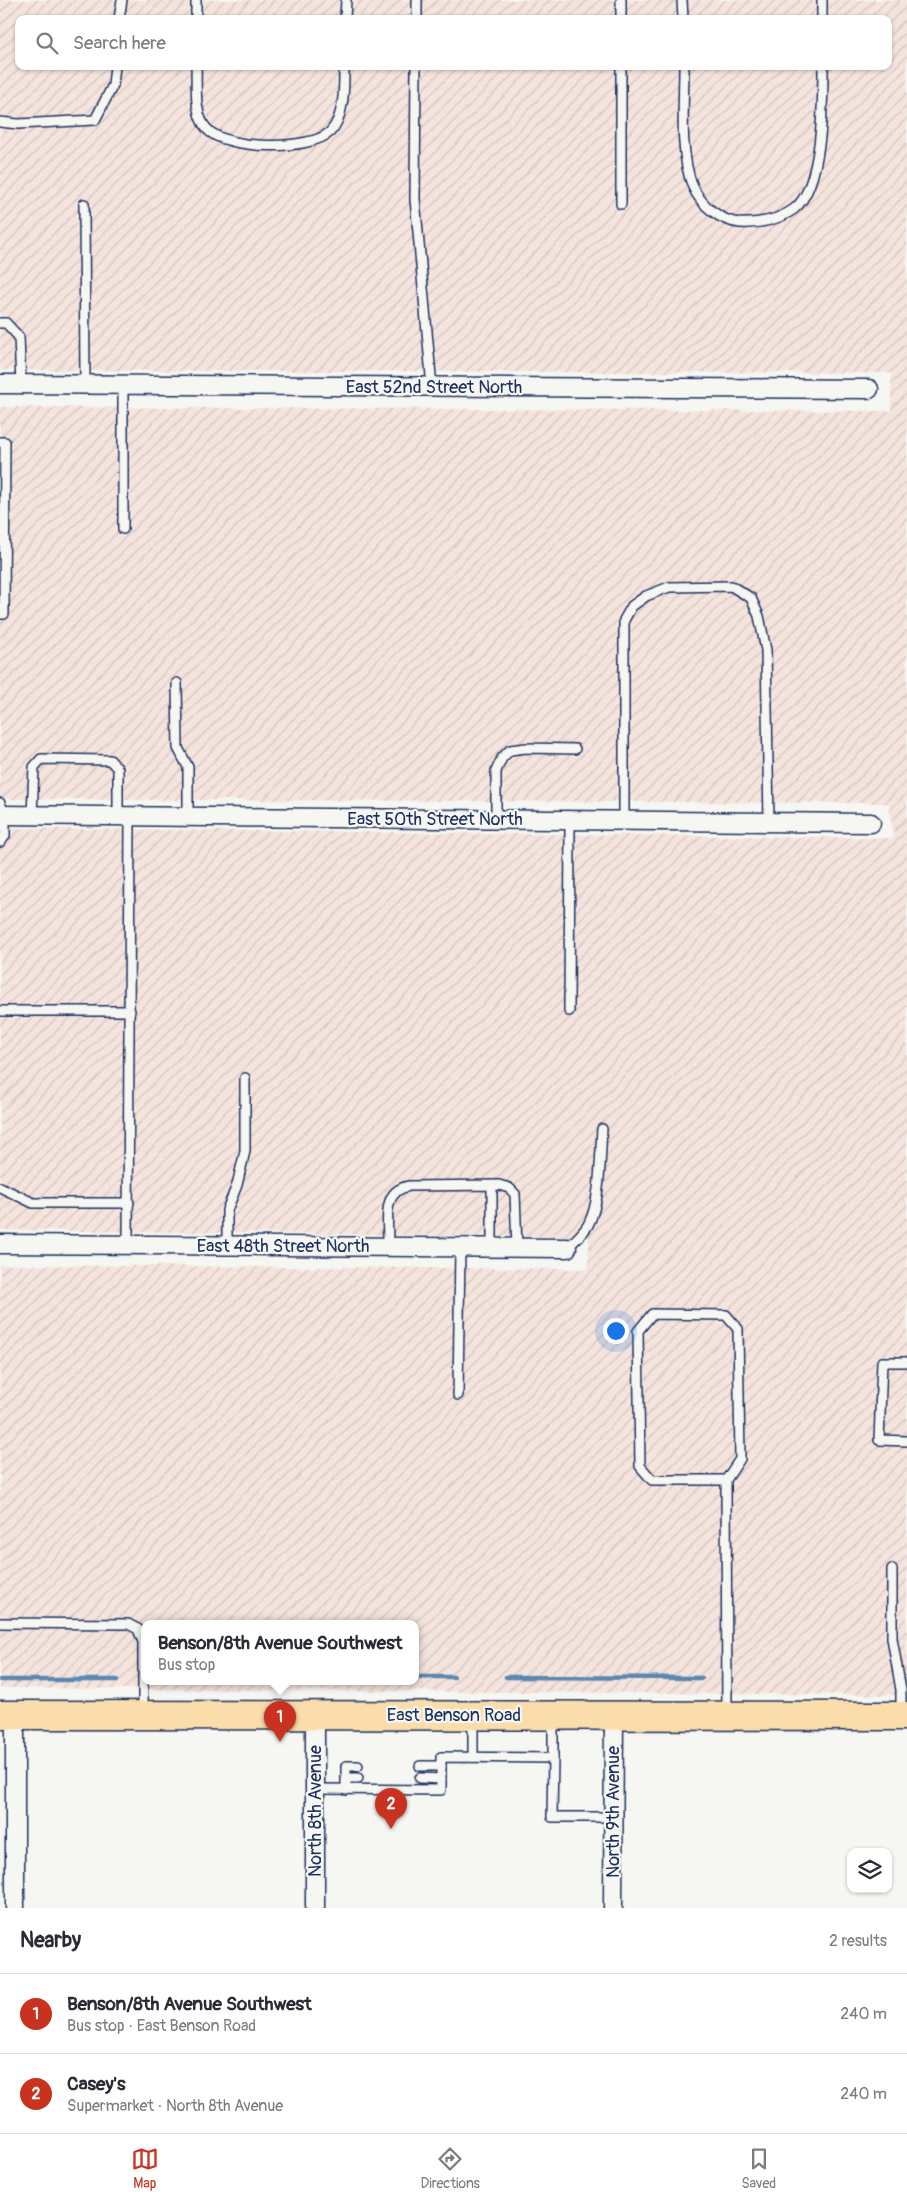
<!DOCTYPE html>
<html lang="en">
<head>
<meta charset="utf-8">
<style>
  :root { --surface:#fff; --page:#f7f7f7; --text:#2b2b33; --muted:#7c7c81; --line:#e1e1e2; --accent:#c8321e }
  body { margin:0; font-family:Pangolin,sans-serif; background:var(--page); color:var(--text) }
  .controls { position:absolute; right:15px; bottom:15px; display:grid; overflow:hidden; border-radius:10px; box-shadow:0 1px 4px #0004 }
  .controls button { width:45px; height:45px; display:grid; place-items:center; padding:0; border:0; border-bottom:1px solid var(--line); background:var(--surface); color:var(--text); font:25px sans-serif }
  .you { position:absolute; left:615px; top:1330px; width:18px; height:18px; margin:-12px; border:4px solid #fff; border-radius:50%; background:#1a73e8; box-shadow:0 0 0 8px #1a73e833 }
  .badge { display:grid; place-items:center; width:32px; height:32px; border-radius:50%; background:var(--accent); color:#fff; font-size:16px; font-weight:700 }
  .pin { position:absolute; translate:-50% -41px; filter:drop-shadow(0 1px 2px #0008) }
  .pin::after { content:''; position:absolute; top:26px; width:18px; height:15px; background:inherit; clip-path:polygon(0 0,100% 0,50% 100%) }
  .popup { position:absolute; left:141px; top:1620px; width:278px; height:65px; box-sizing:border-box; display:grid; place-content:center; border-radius:10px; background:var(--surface); filter:drop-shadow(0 1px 4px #0005); font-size:16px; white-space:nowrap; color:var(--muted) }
  .popup b { font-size:19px; color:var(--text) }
  .popup::after { content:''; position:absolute; left:50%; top:100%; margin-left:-10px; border:10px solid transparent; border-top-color:var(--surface) }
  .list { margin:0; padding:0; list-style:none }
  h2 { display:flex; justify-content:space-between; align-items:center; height:65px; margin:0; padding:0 20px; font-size:21px }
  h2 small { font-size:16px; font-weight:400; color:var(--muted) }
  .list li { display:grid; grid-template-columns:32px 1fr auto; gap:15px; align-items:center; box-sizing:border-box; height:80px; padding:0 20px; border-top:1px solid var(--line) }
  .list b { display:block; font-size:19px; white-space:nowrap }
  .list p { margin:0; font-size:16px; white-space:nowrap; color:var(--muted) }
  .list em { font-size:16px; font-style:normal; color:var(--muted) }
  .icon { flex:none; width:28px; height:28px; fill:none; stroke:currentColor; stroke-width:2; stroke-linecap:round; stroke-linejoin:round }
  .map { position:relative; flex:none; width:907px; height:1908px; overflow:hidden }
  .search { position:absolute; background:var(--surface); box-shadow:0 1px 4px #0004; left:15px; right:15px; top:15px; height:55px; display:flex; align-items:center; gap:12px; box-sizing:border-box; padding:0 18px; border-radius:10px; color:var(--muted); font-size:19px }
  .sheet { height:225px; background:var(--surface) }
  nav { display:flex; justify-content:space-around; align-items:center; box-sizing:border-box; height:70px; border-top:1px solid var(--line); background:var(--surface); font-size:14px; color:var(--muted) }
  nav a { display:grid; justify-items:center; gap:2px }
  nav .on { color:var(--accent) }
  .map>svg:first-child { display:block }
  .industrial { fill:url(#industrial-furrows); fill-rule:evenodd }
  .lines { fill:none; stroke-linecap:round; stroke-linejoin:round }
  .stream { stroke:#5c87b0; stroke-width:4.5 }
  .lane-casing { stroke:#1b2f5e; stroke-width:12 }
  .street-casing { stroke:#1b2f5e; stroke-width:21 }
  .primary-casing { stroke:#1b2f5e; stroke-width:31 }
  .lane { stroke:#f6f6f2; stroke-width:9 }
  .street { stroke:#f6f6f2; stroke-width:18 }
  .primary { stroke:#faddab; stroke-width:28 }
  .labels { text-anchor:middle; stroke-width:4.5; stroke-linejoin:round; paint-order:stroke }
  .street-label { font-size:18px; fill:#1b2f5e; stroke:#f6f6f2 }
</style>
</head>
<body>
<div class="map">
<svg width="907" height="1908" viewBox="0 0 907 1908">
  <defs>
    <pattern id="industrial-furrows" width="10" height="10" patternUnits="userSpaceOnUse" patternTransform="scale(1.25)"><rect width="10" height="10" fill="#f5e4dd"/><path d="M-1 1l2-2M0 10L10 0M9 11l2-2" fill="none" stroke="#d1c4c0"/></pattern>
  </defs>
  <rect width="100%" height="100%" fill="#f6f6f2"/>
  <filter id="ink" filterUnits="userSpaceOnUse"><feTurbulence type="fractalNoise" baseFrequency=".02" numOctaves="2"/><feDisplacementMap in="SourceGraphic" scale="10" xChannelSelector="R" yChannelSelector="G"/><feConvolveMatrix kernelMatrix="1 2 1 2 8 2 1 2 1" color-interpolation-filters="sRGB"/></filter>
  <g filter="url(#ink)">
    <!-- industrial -->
    <path class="industrial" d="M0 0H907V1695L0 1688V1265L588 1269 589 1237 0 1230V828L893 838 889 803 0 799V407L891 411V373L0 370ZM19 19H888V66H19ZM145 1623H415V1681H145Z"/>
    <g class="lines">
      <!-- stream -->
      <g class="stream">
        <polyline points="415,1677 454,1677"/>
        <polyline points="506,1677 702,1678"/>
        <polyline points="0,1680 117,1680"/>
      </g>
      <!-- lane casing -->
      <g class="lane-casing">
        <g id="lane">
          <polyline points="196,0 196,19"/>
          <polyline points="682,0 683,19"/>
          <polyline points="822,0 822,19"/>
          <polyline points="119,19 122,0"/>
          <polyline points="345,19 346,0"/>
          <polyline points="417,19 417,0"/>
          <polyline points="621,19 621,0"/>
          <path d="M196 66C197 85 193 114 207 129 225 150 310 151 330 132 345 117 344 86 344 66"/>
          <polyline points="416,66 415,199 432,387"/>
          <polyline points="621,66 621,204"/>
          <path d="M684 66C684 103 679 154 693 187 701 205 720 221 740 223 758 224 779 220 794 209 823 187 823 100 823 66"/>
          <polyline points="0,122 18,124 95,120 113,85 115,66"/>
          <polyline points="84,204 85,385"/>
          <polyline points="0,323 6,323 19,337 21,384"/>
          <polyline points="0,442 5,442 4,614 0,614"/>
          <polyline points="123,529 123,385"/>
          <polyline points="177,683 178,748 188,767 188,817"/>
          <polyline points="0,803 5,815 5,836 0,842"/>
          <polyline points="32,816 34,767 41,759 110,760 118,769 118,816"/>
          <polyline points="496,820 496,771 502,758 510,750 526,748 575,749"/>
          <polyline points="624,821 624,620 632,606 646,596 669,587 731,586 751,598 759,616 766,650 769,822"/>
          <polyline points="0,1011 130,1011"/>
          <polyline points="569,1011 570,820"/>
          <polyline points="492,1186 492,1247"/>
          <polyline points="0,1187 33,1203 129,1203"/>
          <polyline points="128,1245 130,817"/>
          <polyline points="227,1246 227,1210 237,1185 245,1151 245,1078"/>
          <path d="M388 1247C389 1223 380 1191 409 1186L499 1185 509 1188 515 1194 517 1248"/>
          <path d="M567 1248C574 1241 583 1234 588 1225 601 1202 600 1156 602 1129"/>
          <polyline points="907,1362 882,1362 879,1440 907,1441"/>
          <polyline points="458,1395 460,1247"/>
          <polyline points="726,1480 652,1480 640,1466 638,1331 652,1314 726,1315 738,1329 740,1459 726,1480 727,1713"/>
          <polyline points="892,1569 892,1638 901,1690 901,1713"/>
          <polyline points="0,1623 128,1624 138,1629 143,1642 143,1711"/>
          <polyline points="473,1718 473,1757"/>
          <polyline points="553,1718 553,1758"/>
          <polyline points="420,1766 441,1766"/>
          <polyline points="347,1778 358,1778"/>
          <polyline points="420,1778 441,1779"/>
          <polyline points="315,1789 441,1790 441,1757 553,1758 552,1817 613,1817"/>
          <polyline points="346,1790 346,1766 358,1766"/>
        </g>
      </g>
      <!-- street casing -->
      <g class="street-casing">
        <g id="street">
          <polyline points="0,384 869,389"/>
          <polyline points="0,815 871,823"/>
          <polyline points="0,1244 567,1248"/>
          <polyline points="15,1715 15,1908"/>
          <polyline points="315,1908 315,1715"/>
          <polyline points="613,1908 614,1715"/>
        </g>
      </g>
      <!-- primary casing -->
      <g class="primary-casing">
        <polyline id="primary" points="0,1715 907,1716"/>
      </g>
      <!-- lane -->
      <use href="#lane" class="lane"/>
      <!-- street -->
      <use href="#street" class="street"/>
      <!-- primary -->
      <use href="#primary" class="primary"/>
    </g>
  </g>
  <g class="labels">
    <!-- street labels -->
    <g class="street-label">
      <text x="434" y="393">East 52nd Street North</text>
      <text x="435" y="825">East 50th Street North</text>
      <text x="283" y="1252">East 48th Street North</text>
      <text x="454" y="1721">East Benson Road</text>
      <text transform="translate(315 1811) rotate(-90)" y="6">North 8th Avenue</text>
      <text transform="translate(613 1812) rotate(-90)" y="6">North 9th Avenue</text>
    </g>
  </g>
</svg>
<div class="controls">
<button><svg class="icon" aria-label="layers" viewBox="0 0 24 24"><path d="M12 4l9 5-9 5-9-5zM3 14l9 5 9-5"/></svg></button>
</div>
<div class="you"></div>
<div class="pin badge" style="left:280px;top:1742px">1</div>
<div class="popup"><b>Benson/8th Avenue Southwest</b>Bus stop</div>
<div class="pin badge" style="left:391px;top:1829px">2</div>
<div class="search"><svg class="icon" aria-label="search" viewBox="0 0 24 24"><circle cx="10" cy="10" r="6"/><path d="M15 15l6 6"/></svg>Search here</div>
</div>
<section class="sheet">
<h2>Nearby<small>2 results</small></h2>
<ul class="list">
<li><span class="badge">1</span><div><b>Benson/8th Avenue Southwest</b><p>Bus stop · East Benson Road</p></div><em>240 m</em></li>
<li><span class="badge">2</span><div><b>Casey's</b><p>Supermarket · North 8th Avenue</p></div><em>240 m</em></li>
</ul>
</section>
<nav>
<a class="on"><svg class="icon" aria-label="map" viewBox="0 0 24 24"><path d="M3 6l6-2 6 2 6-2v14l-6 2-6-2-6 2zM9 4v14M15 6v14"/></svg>Map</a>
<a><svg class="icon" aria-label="directions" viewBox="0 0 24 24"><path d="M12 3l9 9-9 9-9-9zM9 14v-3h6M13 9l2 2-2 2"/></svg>Directions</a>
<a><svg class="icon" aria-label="saved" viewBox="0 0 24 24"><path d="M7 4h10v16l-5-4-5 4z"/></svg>Saved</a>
</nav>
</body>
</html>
